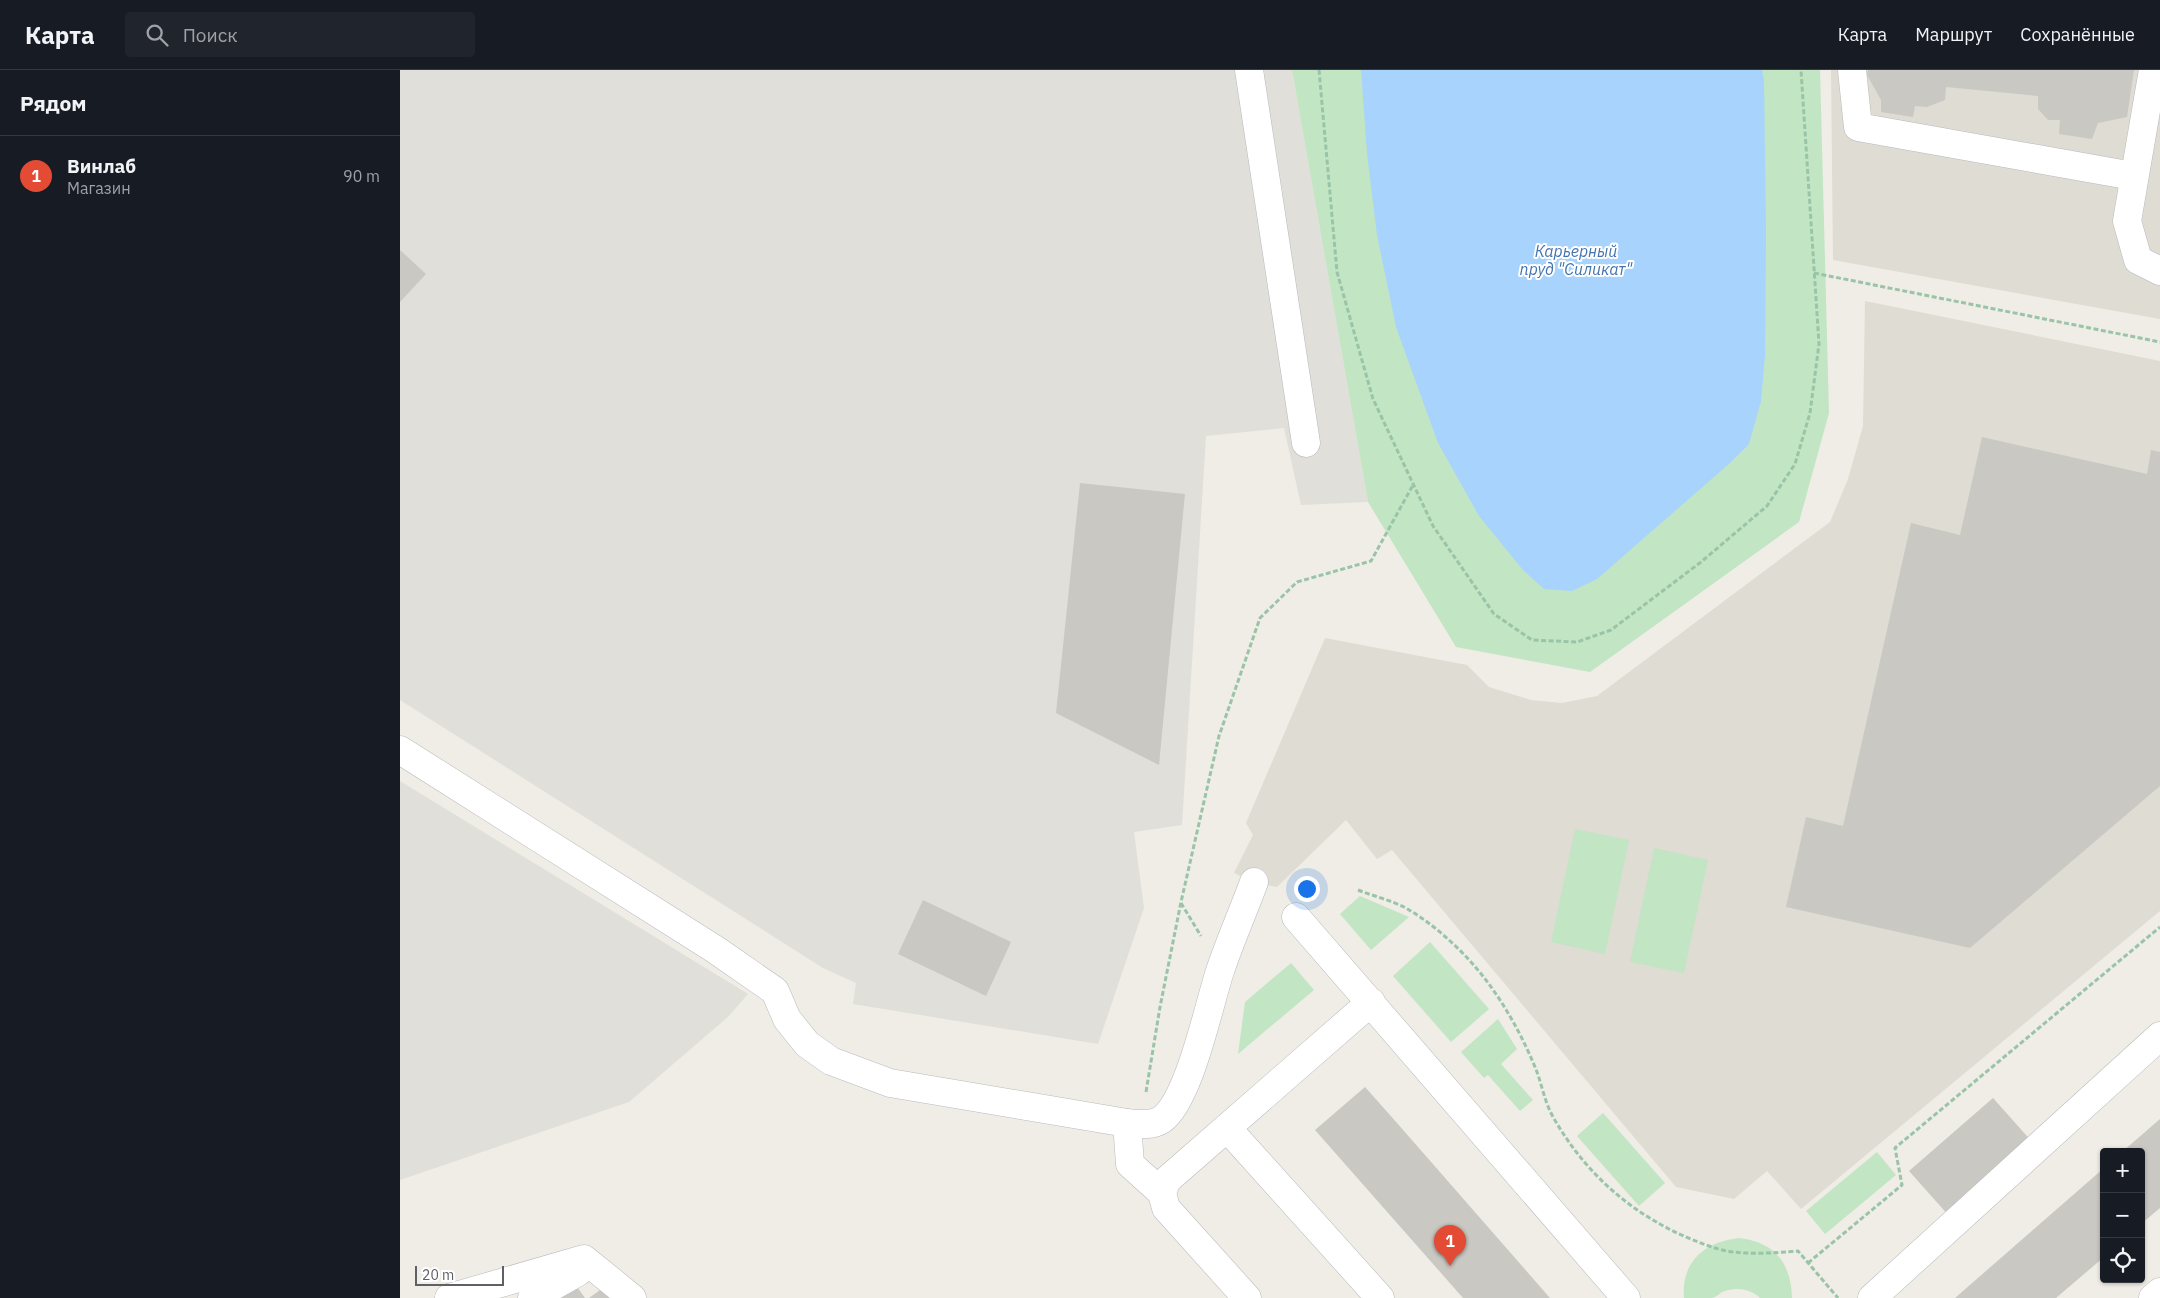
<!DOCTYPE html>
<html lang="ru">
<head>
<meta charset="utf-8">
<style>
  :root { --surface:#171b24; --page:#20242c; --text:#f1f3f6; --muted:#9ea1a6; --line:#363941; --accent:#e44b35 }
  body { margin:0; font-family:"IBM Plex Sans",sans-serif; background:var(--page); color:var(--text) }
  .controls { position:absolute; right:15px; bottom:15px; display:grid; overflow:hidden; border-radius:5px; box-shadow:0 1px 4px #0004 }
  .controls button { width:45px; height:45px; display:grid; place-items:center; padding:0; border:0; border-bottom:1px solid var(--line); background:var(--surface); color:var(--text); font:25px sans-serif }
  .scale { position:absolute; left:15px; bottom:12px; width:89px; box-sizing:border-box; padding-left:5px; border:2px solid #5d6065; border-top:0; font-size:14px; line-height:18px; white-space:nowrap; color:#5d6065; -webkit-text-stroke:4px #fff; paint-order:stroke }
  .you { position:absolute; left:906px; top:818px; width:18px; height:18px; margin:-12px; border:4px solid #fff; border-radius:50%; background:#1a73e8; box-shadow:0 0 0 8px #1a73e833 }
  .badge { display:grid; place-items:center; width:32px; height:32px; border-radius:50%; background:var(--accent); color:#fff; font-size:16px; font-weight:700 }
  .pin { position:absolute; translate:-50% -41px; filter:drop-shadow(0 1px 2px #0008) }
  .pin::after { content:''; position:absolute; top:26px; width:18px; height:15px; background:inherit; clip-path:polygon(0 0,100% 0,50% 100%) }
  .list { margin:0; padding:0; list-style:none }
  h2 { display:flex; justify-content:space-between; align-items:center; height:65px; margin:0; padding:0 20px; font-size:21px }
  h2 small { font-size:16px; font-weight:400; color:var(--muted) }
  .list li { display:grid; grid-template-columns:32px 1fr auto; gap:15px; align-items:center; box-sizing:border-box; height:80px; padding:0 20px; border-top:1px solid var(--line) }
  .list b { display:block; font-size:19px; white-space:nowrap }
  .list p { margin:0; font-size:16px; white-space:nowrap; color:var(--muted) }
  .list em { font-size:16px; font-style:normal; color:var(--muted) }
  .icon { flex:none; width:28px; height:28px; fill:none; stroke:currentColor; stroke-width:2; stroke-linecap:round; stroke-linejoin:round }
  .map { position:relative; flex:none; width:1760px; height:1228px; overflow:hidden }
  header { display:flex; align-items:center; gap:30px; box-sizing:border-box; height:70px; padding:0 25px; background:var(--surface); border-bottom:1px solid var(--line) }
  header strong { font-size:24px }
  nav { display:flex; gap:28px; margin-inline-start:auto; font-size:18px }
  .search { width:350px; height:45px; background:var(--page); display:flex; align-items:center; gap:12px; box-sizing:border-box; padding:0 18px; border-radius:5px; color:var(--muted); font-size:19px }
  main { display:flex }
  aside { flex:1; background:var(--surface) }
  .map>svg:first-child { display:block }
  .industrial { fill:#e0dfd9 }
  .education { fill:#dedcd3 }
  .green { fill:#c2e5c4 }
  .water { fill:#a7d3fc }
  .building { fill:#cac8c2 }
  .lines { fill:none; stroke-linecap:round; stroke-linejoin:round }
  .minor-casing { stroke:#b7babe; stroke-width:29 }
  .path { stroke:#9ac4a8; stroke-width:3; stroke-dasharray:5 2.5; stroke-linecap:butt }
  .minor { stroke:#fff; stroke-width:28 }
  .labels { text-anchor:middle; stroke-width:4; stroke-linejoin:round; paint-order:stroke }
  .water-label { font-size:16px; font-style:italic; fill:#4373ae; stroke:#fff }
</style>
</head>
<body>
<header>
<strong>Карта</strong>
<div class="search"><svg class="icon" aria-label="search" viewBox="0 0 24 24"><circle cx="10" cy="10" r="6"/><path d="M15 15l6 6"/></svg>Поиск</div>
<nav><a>Карта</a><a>Маршрут</a><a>Сохранённые</a></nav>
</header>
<main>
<aside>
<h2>Рядом<small></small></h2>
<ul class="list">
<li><span class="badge">1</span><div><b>Винлаб</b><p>Магазин</p></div><em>90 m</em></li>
</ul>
</aside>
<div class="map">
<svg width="1760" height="1228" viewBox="0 0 1760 1228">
  <rect width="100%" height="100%" fill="#efede5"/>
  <!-- industrial -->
  <g class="industrial">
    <polygon points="0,0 892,0 968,432 901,435 884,358 806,366 782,755 734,762 744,838 698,974 453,934 456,913 423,898 0,630"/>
    <polygon points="0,711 348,924 328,947 229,1032 0,1110"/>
  </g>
  <!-- education -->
  <g class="education">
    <polygon points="1431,0 1760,0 1760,249 1433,190"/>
    <polygon points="1465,231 1760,291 1760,841 1401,1139 1367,1101 1334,1129 1276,1117 992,780 977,789 946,750 877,817 854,812 834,803 853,765 846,753 925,568 1067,595 1089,617 1131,630 1162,633 1197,626 1430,452 1448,409 1463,356"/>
  </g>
  <!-- green -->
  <g class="green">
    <polygon points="892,0 1420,0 1429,343 1399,452 1190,602 1056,577 968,432"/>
    <polygon points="1175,759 1229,770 1205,884 1151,872"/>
    <polygon points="1254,778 1308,790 1284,903 1230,892"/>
    <polygon points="960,826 1009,847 971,880 940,844"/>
    <polygon points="1030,872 1089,939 1051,972 993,906"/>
    <polygon points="891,893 914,920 838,984 845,932"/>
    <polygon points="1098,949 1117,979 1101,994 1133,1030 1120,1041 1088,1005 1084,1008 1061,982"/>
    <polygon points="1203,1043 1265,1113 1239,1136 1177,1066"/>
    <polygon points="1477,1082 1496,1105 1425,1164 1406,1141"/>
    <path d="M1339 1168C1374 1172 1391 1192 1392 1228H1360C1350 1218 1335 1217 1322 1222 1319 1224 1316 1227 1312 1228 1303 1228 1293 1228 1284 1228 1281 1191 1305 1172 1339 1168Z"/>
  </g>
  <!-- water -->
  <polygon class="water" points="961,0 1362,0 1364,10 1366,161 1365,285 1361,331 1349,374 1330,393 1197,509 1172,521 1144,519 1123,500 1079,446 1038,373 996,257 977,165 967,83"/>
  <!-- building -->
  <g class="building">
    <polygon points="1468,0 1734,0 1727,47 1698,53 1692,69 1659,64 1660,50 1648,50 1638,39 1638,26 1546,17 1545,30 1527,37 1515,36 1513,47 1481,42 1481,30 1467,5"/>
    <polygon points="0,180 26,204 0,232"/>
    <polygon points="1582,367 1747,404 1751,380 1760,382 1760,716 1570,878 1386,837 1406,747 1443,756 1511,453 1560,465"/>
    <polygon points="680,413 785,424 759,695 656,643"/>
    <polygon points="523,830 611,872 586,926 498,884"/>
    <polygon points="965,1017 997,1053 1150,1228 1063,1228 915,1060"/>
    <polygon points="1593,1028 1634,1074 1550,1147 1509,1101"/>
    <polygon points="1760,1049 1760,1138 1741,1154 1741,1082 1722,1082"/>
    <polygon points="1704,1098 1704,1187 1656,1228 1555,1228"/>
    <polygon points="175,1214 185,1228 155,1228"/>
    <polygon points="207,1215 222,1228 189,1228"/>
  </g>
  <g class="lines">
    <!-- minor casing -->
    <g class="minor-casing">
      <g id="minor">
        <polyline points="849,0 906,373"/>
        <polyline points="1452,0 1458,57 1733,106"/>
        <polyline points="1753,0 1727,151 1738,190 1760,201"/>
        <polyline points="0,680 316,880 375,921 387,949 407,974 431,991 490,1013 727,1053 730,1094 762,1123"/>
        <polyline points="896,847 1226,1228"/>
        <path d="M727 1053C739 1054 751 1056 761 1050 789 1032 809 934 820 901 830 871 843 842 854 812"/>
        <polyline points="827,1058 980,1228"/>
        <polyline points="49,1228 184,1189 232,1228"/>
        <polyline points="132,1228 178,1202"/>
        <polyline points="847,1228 766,1138 762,1123 767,1110 971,932"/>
        <polyline points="1472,1228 1760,966"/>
        <polyline points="1753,1228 1760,1222"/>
      </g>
    </g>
    <!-- path -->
    <g class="path">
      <polyline points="919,0 937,202 973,329 1033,456 1094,544 1132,570 1177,572 1211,560 1301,492 1367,436 1395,394 1410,343 1419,274 1401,0"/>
      <polyline points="1414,203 1760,272"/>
      <path d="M958 820C973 826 990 830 1004 837 1029 851 1052 871 1071 892 1099 923 1122 964 1137 1002 1142 1016 1145 1032 1152 1045 1188 1110 1244 1155 1315 1178 1338 1186 1374 1183 1398 1181L1438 1228"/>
      <polyline points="781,833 801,866"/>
      <polyline points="746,1022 760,937 781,832 819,666 860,548 897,512 971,491 1013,415"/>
      <polyline points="1408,1193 1502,1115 1495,1078 1760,857"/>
    </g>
    <!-- minor -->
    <use href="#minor" class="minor"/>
  </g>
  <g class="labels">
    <!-- water labels -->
    <g class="water-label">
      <text x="1176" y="187">Карьерный<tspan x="1176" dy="18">пруд "Силикат"</tspan></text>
    </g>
  </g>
</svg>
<div class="controls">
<button>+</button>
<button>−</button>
<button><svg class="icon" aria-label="locate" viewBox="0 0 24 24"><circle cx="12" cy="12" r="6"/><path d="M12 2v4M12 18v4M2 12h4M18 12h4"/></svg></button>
</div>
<div class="scale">20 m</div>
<div class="you"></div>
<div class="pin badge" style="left:1050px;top:1196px">1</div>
</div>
</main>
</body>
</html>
